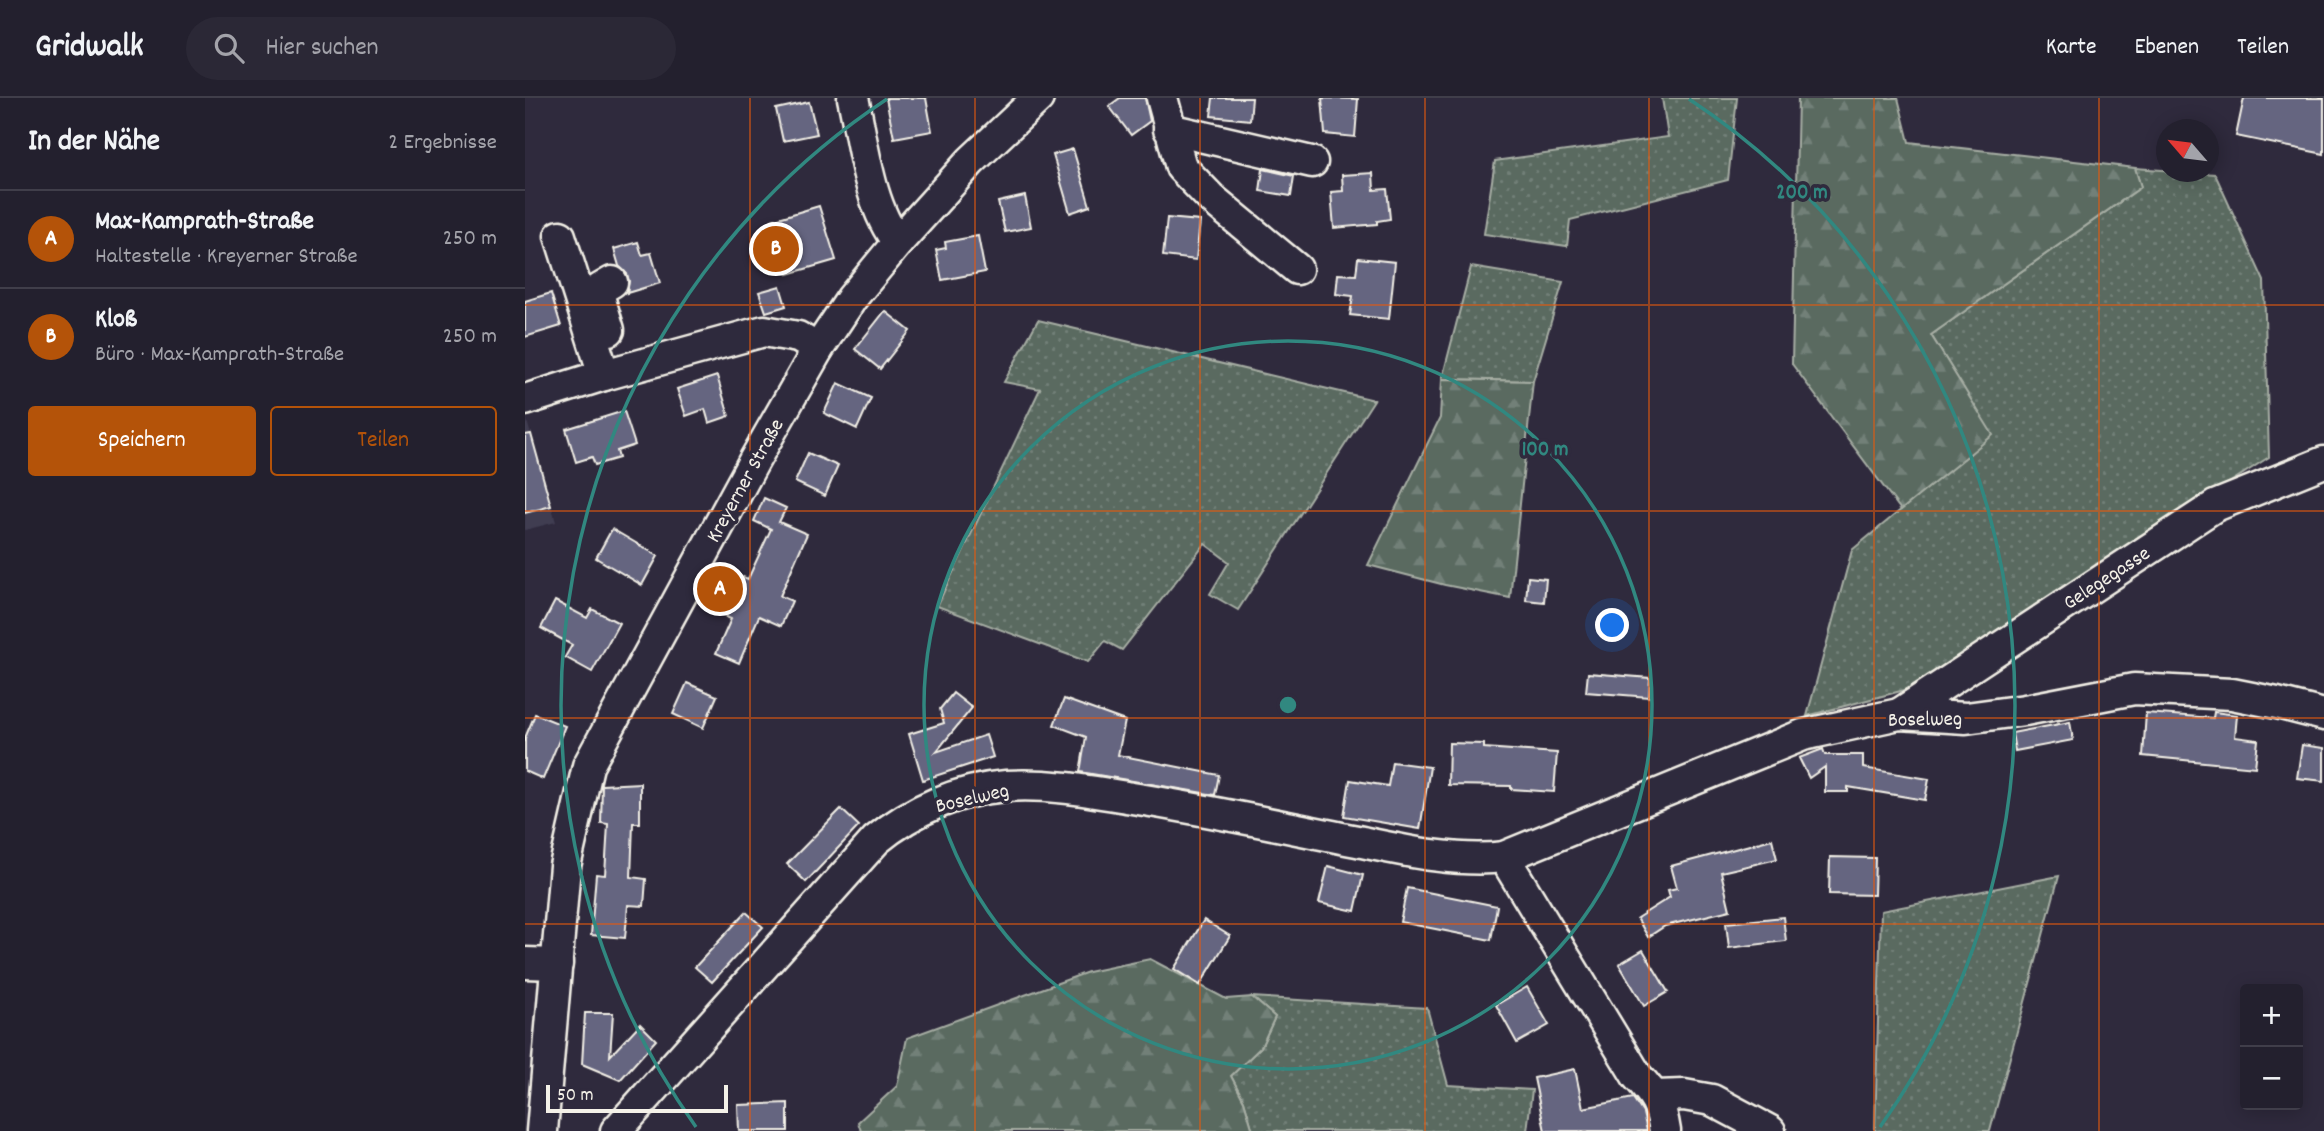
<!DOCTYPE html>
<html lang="de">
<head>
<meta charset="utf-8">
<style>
  :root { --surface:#23202e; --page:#2b2836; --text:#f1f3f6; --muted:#a3a3aa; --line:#403e4a; --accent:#b45309 }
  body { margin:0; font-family:Dekko,sans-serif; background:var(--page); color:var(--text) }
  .controls { position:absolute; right:21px; bottom:21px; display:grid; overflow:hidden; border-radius:7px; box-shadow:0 4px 18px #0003 }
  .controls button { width:63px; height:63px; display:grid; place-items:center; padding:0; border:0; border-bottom:2px solid var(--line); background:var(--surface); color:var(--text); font:35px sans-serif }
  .compass { position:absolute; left:1631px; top:21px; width:63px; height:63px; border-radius:50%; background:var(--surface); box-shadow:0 4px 18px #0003; rotate:298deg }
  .scale { position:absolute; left:21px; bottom:18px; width:182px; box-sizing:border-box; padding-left:7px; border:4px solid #f4f1e8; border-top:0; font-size:19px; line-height:24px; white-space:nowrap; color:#f4f1e8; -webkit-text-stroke:5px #2f2a3d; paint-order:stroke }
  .you { position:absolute; left:1088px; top:528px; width:24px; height:24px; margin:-18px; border:5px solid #fff; border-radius:50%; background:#1a73e8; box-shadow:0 0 0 10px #1a73e833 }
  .badge { display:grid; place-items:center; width:46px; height:46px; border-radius:50%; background:var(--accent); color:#fff; font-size:23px; font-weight:700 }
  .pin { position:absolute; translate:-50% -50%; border:4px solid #fff; box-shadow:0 2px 7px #0006 }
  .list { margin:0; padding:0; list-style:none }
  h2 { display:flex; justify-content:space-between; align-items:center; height:91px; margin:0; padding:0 28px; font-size:30px }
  h2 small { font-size:23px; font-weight:400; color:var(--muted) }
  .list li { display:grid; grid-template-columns:46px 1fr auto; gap:21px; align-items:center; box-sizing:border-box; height:98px; padding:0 28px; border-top:2px solid var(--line) }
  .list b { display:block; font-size:26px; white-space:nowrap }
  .list p { margin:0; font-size:23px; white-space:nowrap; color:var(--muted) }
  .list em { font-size:23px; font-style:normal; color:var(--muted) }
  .actions { display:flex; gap:14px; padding:21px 28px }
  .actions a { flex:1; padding:16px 0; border:2px solid var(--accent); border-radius:7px; text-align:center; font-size:24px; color:var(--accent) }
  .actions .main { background:var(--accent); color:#fff }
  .icon { flex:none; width:38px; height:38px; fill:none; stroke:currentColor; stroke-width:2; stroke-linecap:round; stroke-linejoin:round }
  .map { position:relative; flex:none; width:1799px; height:1033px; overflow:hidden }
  header { display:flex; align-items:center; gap:42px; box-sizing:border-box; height:98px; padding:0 35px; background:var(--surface); border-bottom:2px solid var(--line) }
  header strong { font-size:33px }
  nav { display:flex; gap:38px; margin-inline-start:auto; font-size:24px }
  .search { width:490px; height:63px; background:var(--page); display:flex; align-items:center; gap:18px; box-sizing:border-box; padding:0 24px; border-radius:38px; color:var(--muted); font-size:26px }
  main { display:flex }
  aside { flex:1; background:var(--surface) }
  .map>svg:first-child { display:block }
  .built { fill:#3f3c51 }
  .green { fill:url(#green-dots); stroke:#a7aea4; stroke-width:2 }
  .forest { fill:url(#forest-firs); stroke:#a7aea4; stroke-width:2 }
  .building { fill:#656580; stroke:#f4f1e8; stroke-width:2 }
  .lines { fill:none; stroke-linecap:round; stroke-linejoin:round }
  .minor-casing { stroke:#f4f1e8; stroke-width:35 }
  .minor { stroke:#2f2a3d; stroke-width:30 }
  .grid { fill:none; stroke:#e8590c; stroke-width:2; stroke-opacity:0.55 }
  .ring { fill:none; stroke:#318880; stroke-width:3.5 }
  .labels { text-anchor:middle; stroke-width:7; stroke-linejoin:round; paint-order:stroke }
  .street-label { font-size:21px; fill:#f4f1e8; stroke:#2f2a3d }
  .centre { fill:#318880; stroke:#2f2a3d; stroke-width:3.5 }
  .ring-label { font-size:21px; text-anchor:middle; font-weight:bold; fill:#318880; stroke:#2f2a3d; stroke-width:7; stroke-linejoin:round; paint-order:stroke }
</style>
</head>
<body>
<header>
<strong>Gridwalk</strong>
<div class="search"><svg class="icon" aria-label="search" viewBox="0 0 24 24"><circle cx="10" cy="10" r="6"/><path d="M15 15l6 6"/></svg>Hier suchen</div>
<nav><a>Karte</a><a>Ebenen</a><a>Teilen</a></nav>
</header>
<main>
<aside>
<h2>In der Nähe<small>2 Ergebnisse</small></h2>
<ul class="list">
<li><span class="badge">A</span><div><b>Max-Kamprath-Straße</b><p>Haltestelle · Kreyerner Straße</p></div><em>250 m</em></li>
<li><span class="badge">B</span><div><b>Kloß</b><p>Büro · Max-Kamprath-Straße</p></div><em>250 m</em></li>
</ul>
<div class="actions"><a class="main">Speichern</a><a>Teilen</a></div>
</aside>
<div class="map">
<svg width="1799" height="1033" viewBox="0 0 1799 1033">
  <defs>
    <pattern id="green-dots" width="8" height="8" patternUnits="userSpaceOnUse" patternTransform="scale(1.75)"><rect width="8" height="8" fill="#5a6a61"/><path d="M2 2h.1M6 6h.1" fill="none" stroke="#728078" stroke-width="1.8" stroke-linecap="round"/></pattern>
    <pattern id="forest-firs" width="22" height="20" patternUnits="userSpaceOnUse" patternTransform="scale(1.75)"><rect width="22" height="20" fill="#5a6a61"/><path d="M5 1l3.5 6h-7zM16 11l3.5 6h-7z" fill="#728078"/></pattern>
  </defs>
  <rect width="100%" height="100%" fill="#2f2a3d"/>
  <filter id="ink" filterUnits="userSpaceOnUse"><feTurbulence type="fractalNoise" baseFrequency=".0143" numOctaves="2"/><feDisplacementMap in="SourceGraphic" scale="14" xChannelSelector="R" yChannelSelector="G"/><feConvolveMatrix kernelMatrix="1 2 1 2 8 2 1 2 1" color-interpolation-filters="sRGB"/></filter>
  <g filter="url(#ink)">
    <!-- built -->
    <polygon class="built" points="0,316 31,424 0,432"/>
    <!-- green -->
    <g class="green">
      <polygon points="1137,0 1212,0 1203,82 1045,122 1042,148 959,136 970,63 1143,39"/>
      <polygon points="1610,70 1690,76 1739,183 1744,359 1387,590 1282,618 1327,452 1467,337 1406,237 1616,89"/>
      <polygon points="946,169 1038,184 1008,283 917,281"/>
      <polygon points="513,222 849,302 713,512 685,496 704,464 680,446 597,552 580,543 563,564 412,508 515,291 479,284"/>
      <polygon points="1534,778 1465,1033 1350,1033 1356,813"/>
      <polygon points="727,899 902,910 923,987 1007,992 1002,1033 728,1033 719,1003 706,978 736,949 750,919"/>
    </g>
    <!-- forest -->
    <g class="forest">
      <polygon points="1273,0 1373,0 1384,44 1610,70 1616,89 1406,237 1468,337 1376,412 1267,266"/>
      <polygon points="917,281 1008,283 985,500 920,487 843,467 915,320"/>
      <polygon points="625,861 701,901 727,899 750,919 736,949 706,978 719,1003 728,1033 336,1033 333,1024 372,988 382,940 563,874"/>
    </g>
    <!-- building -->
    <g class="building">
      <polygon points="361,0 401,0 407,33 369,40"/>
      <polygon points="595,0 620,0 625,23 606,37 584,8"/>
      <polygon points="688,0 727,0 725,22 686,18"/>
      <polygon points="797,0 833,1 830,39 800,36"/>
      <polygon points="1719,0 1799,0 1799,56 1711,38"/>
      <polygon points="284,4 292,36 258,43 251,11"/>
      <polygon points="548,51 565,108 545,115 528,57"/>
      <polygon points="738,71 769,78 766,98 735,93"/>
      <polygon points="848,75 849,92 862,91 865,121 852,123 852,126 809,130 806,94 818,93 817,77"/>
      <polygon points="500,98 506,129 480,134 473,104"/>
      <polygon points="294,108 311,162 263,176 247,122"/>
      <polygon points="642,120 675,123 671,162 638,158"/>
      <polygon points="453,138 460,174 417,182 411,152 421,150 420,144"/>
      <polygon points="113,144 117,157 126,155 135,185 102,195 104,183 102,176 94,168 89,151"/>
      <polygon points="833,160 870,164 864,221 825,217 828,198 811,196 813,176 831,177"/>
      <polygon points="255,188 261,208 241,214 234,194"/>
      <polygon points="26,195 36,228 0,239 0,203"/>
      <polygon points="360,213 385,233 355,271 330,251"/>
      <polygon points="192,278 204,318 184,325 180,311 161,318 152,291"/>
      <polygon points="313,285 346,300 332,331 299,315"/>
      <polygon points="99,313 110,347 92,353 94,360 70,367 67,359 51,364 41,331"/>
      <polygon points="6,336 26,408 0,415 0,337"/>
      <polygon points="283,355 313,368 300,398 270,384"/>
      <polygon points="239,400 261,410 254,424 282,436 255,498 267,503 256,528 234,518 214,565 191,555 206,521 201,519 206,508 202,506 210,488 213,490 218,479 223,481 246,431 229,423"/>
      <polygon points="87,431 133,458 117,487 71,460"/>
      <polygon points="1003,479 1021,481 1019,504 1001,502"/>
      <polygon points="30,503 62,520 67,511 94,525 67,574 40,559 47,547 16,530"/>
      <polygon points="1063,575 1125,580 1124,599 1061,594"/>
      <polygon points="162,585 192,598 178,630 148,616"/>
      <polygon points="428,595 447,610 411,654 461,637 468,659 398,682 384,636 419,625 415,611"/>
      <polygon points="539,601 600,623 593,657 694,677 690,697 555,674 561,639 529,627"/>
      <polygon points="1689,614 1712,617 1710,639 1733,642 1730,669 1618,658 1621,615 1688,620"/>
      <polygon points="10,616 40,628 18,681 0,673 0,640"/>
      <polygon points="1545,624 1548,642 1490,653 1487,635"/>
      <polygon points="924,645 959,646 959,650 1032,655 1029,694 986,691 986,688 923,687"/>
      <polygon points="1777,647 1799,650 1799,683 1772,680"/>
      <polygon points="1298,651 1300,657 1338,657 1338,670 1404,681 1400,702 1323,689 1323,694 1300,694 1300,669 1284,680 1274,660"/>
      <polygon points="867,664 905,669 895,731 819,718 825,682 863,688"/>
      <polygon points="115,685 115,725 108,725 106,779 121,781 119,808 103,807 100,840 66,837 71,776 80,777 83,726 76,725 77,687"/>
      <polygon points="316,711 334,728 281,784 262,766"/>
      <polygon points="1247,741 1252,761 1196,774 1205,812 1140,828 1123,839 1112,820 1145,799 1143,792 1152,790 1146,768"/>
      <polygon points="1305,759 1350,760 1349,797 1304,796"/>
      <polygon points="803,768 838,777 830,813 794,805"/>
      <polygon points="882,790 972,808 966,842 875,824"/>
      <polygon points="221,814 238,829 187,884 170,869"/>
      <polygon points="1258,819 1261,843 1204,850 1201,825"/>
      <polygon points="679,822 705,838 675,887 649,871"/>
      <polygon points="1118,852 1143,894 1119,908 1094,866"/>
      <polygon points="1002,889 1024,927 992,945 971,907"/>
      <polygon points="60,915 88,915 85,958 115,926 131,942 95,982 57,966"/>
      <polygon points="1050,971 1058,1010 1108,1000 1118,1015 1122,1033 1020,1033 1009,980"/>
      <polygon points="263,1005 263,1033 214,1033 213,1007"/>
    </g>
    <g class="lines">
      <!-- minor casing -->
      <g class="minor-casing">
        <g id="minor">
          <path d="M328 0C338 44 344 109 373 144"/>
          <polyline points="637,0 656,69 686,100 772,171"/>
          <polyline points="644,31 787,64"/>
          <polyline points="35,138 79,277"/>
          <polyline points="84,232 74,199 75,191 87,184"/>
          <polyline points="0,302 79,277 239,233 273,239 293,251"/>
          <polyline points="1374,616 1690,408 1799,364"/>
          <path d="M979 759 1112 978C1130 997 1136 1006 1140 1033"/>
          <polyline points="0,865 32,866"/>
          <polyline points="1131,998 1159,997 1187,1002 1245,1033"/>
          <polyline points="17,1033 40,768 63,668 229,363 293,251 327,200 373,144 446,63 513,0"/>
          <path d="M91 1033 351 742C387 712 433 692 481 688 524 685 565 693 607 700 684 712 760 729 837 744 880 753 935 765 979 759L1278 637 1374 616 1441 620 1500 612 1609 591 1707 596 1752 605 1799 617"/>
        </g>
      </g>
      <!-- minor -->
      <use href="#minor" class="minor"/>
    </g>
  </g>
  <!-- grid -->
  <path class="grid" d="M225 0V1033M450 0V1033M675 0V1033M900 0V1033M1124 0V1033M1349 0V1033M1574 0V1033M0 207H1799M0 413H1799M0 620H1799M0 826H1799"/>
  <!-- distance rings -->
  <g class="ring">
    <circle cx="763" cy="607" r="364"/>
    <path d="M171 1029A727 727 0 0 1 362 1M1164 1A727 727 0 0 1 1355 1029"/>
  </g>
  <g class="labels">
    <!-- street labels -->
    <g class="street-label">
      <text transform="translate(219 382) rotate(-61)" y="7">Kreyerner Straße</text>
      <text transform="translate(1581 479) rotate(-33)" y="7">Gelegegasse</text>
      <text transform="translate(1400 620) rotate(-1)" y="7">Boselweg</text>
      <text transform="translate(447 699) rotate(-13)" y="7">Boselweg</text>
    </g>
  </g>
  <circle cx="763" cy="607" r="10" class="centre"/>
  <g class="ring-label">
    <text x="1277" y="100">200 m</text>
    <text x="1020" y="357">100 m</text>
  </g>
</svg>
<div class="controls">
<button>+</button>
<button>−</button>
</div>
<svg class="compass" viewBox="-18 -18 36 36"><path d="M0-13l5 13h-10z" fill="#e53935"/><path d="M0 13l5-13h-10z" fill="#a3a3aa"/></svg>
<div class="scale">50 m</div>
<div class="you"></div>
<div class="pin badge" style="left:195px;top:491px">A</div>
<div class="pin badge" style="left:251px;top:151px">B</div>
</div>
</main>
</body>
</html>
